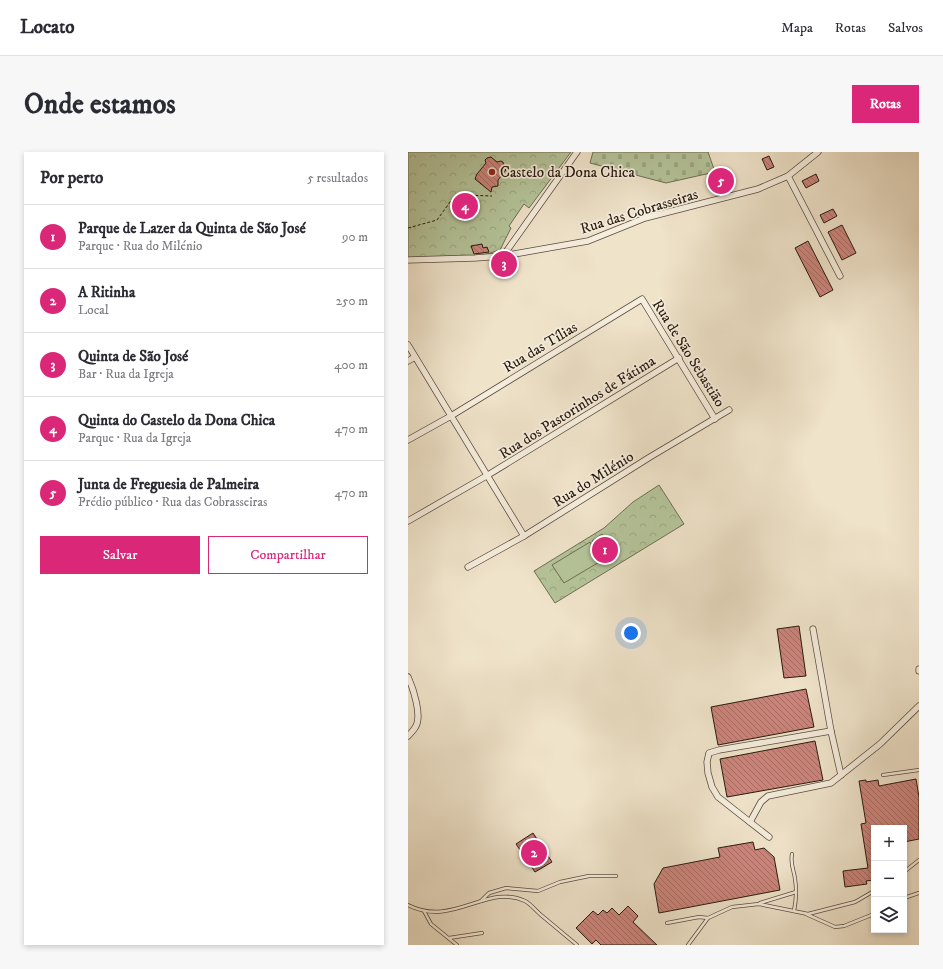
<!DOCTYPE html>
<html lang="pt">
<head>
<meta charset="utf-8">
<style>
  :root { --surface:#fff; --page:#f7f7f7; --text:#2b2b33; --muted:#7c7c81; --line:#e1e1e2; --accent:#db2777 }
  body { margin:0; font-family:"IM FELL DW Pica",serif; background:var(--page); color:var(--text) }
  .controls { position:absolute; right:12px; bottom:12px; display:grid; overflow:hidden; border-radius:0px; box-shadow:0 2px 6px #0003 }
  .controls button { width:36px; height:36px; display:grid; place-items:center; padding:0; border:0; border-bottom:1px solid var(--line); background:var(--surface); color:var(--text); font:20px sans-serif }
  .you { position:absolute; left:223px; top:481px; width:14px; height:14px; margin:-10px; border:3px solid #fff; border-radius:50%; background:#1a73e8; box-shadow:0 0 0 6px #1a73e833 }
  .badge { display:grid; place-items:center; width:26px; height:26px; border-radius:50%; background:var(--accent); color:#fff; font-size:13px; font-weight:700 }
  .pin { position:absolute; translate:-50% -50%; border:2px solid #fff; box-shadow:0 1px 4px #0006 }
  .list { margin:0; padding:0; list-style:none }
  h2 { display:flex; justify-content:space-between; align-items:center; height:52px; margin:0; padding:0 16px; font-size:17px }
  h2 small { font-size:13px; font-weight:400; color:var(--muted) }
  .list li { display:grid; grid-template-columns:26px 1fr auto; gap:12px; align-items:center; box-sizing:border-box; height:64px; padding:0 16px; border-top:1px solid var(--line) }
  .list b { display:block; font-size:15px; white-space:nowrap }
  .list p { margin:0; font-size:13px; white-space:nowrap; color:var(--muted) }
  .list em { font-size:13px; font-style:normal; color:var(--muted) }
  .actions { display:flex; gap:8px; padding:12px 16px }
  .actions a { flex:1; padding:9px 0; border:1px solid var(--accent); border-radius:0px; text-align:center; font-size:14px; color:var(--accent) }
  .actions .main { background:var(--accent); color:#fff }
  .icon { flex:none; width:22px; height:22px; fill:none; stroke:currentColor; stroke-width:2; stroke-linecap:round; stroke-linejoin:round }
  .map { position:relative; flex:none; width:511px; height:793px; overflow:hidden; border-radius:0px }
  header { display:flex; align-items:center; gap:24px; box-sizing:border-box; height:56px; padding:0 20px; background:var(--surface); border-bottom:1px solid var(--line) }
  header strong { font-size:19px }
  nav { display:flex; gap:22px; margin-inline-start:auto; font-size:14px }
  .intro { display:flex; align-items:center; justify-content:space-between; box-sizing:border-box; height:96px; padding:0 24px }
  h1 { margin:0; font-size:28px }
  .button { padding:10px 18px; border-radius:0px; background:var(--accent); color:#fff; font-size:14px; font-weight:700 }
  main { display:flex; gap:24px; padding:0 24px }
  aside { flex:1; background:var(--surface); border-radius:0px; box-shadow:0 2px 6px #0003 }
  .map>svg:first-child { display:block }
  .cemetery { fill:url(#cemetery-stones); stroke:#6e6f54 }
  .park { fill:url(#park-crowns); stroke:#6e6f54 }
  .pitch { fill:#b5c49a; stroke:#6e6f54 }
  .building { fill:url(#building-back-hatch); stroke:#281a0f }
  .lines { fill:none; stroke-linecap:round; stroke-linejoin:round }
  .service-casing { stroke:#5a4c3e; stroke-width:4 }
  .minor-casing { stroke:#5a4c3e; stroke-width:7 }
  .path { stroke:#281a0f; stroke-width:1; stroke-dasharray:3 2; stroke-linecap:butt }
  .service { stroke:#f5eddd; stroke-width:2.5 }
  .minor { stroke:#f5eddd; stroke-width:5.5 }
  .poi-dot { fill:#8f2418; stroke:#f5eddd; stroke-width:1.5 }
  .labels { text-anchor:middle; stroke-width:3.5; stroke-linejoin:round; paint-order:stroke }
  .poi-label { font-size:15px; fill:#281a0f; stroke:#f5eddd; text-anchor:start }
  .street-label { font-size:15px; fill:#281a0f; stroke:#f5eddd }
</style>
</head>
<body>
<header>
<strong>Locato</strong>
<nav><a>Mapa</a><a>Rotas</a><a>Salvos</a></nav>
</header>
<div class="intro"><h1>Onde estamos</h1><a class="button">Rotas</a></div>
<main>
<aside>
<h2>Por perto<small>5 resultados</small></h2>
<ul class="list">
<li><span class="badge">1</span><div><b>Parque de Lazer da Quinta de São José</b><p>Parque · Rua do Milénio</p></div><em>90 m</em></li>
<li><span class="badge">2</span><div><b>A Ritinha</b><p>Local</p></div><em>250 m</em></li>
<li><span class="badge">3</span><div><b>Quinta de São José</b><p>Bar · Rua da Igreja</p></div><em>400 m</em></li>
<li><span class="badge">4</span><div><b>Quinta do Castelo da Dona Chica</b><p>Parque · Rua da Igreja</p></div><em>470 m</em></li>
<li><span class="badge">5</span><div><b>Junta de Freguesia de Palmeira</b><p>Prédio público · Rua das Cobrasseiras</p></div><em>470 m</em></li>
</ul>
<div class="actions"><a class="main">Salvar</a><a>Compartilhar</a></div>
</aside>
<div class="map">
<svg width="511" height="793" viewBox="0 0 511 793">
  <defs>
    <pattern id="cemetery-stones" width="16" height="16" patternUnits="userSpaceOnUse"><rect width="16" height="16" fill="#b5c49a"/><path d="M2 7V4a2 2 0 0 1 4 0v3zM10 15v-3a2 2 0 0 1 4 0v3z" fill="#9ca884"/></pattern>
    <pattern id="park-crowns" width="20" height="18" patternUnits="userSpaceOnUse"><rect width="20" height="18" fill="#b5c49a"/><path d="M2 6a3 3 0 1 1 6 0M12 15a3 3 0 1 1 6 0" fill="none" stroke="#9ca884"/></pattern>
    <pattern id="building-back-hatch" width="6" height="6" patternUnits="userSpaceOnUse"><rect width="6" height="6" fill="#cd847b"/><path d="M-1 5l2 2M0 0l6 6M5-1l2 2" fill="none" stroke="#a66b63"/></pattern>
  </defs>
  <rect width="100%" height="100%" fill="#efe3ca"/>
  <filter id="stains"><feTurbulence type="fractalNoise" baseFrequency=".005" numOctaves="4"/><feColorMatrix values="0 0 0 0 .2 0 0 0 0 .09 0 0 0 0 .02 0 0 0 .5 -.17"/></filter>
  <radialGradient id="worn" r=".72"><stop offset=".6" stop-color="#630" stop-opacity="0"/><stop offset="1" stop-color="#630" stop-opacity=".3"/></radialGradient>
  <!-- cemetery -->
  <polygon class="cemetery" points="185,0 300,0 307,20 258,31 182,11"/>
  <!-- park -->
  <g class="park">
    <polygon points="0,0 163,0 121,56 116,52 101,74 103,76 92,98 69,105 0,106"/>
    <polygon points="251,333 276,372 147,451 126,419 196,376 225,350"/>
  </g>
  <!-- pitch -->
  <g class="pitch">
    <polygon points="194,382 206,401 196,407 184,389"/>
    <polygon points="182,390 193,409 156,431 144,413"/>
  </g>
  <!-- building -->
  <g class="building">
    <polygon points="361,4 366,15 359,18 354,7"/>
    <polygon points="83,5 89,10 93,9 95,10 96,16 98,18 90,28 90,34 84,35 83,40 67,27 69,22 78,11 77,8 79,6"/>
    <polygon points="320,21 323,33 317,34 317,37 309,39 307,33 305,34 303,26"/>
    <polygon points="408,22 411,29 398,36 394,29"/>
    <polygon points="425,57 429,64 416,71 412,63"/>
    <polygon points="434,73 448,101 434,108 420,80"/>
    <polygon points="400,89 425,138 412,145 387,96"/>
    <polygon points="74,92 75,96 79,95 81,100 66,102 63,94"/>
    <polygon points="391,474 398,524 376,526 369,477"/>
    <polygon points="398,537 406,575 310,593 303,555"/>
    <polygon points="407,589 415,628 319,645 312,607"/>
    <polygon points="508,627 511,645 511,687 496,690 496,676 466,676 466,728 458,729 459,732 437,735 435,719 460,716 453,672 458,671 451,629 458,628 458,630 470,628 471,634"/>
    <polygon points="125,681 144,710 127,720 108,692"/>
    <polygon points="345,690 347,698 356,696 366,705 372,738 251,761 246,732 255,716 312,705 310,696"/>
    <polygon points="220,754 230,764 225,770 249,793 193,793 188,788 184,792 168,776 185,759 190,763 195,758 199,761 204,756 211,763"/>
  </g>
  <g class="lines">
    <!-- service casing -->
    <g class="service-casing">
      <g id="service">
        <polyline points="475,623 511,618"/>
        <path d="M384 702C382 712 386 718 387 727 389 738 388 749 386 759"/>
        <polyline points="496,720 511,708"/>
        <polyline points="496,746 511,741"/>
        <polyline points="73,749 81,741 98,736 130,739 152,730 181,724 208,724"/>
        <polyline points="352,751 388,740"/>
        <path d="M0 753C45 776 79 731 117 749 123 752 128 759 133 763 145 773 157 783 169 793"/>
        <polyline points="16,759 23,772 49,793"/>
        <polyline points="398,762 427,775 436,774 466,762"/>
        <polyline points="259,771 291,765 300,766"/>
        <polyline points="41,786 74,781"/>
        <polyline points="280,793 300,766 324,755 351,752 400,762 447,750 466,739"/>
      </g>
    </g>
    <!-- minor casing -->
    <g class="minor-casing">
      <g id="minor">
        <polyline points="380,24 432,124"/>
        <polyline points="95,104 180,89 237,66 350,37 380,24 410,0"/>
        <polyline points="0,108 67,106 95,104 169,0"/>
        <polyline points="0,193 116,384"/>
        <polyline points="0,209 7,205"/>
        <polyline points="0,288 43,264 234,147 307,267"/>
        <polyline points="0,369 80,323 271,206"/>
        <polyline points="60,415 116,384 242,305 321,258"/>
        <polyline points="405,477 423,579 433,623"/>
        <polyline points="511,517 511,519"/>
        <path d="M0 525C5 536 14 563 8 574 6 578 3 581 0 584"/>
        <polyline points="342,670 353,650 360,644 423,631 472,592 511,554"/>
        <polyline points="361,685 310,645 304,635 300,621 299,610 301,601 311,598 423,579"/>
      </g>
    </g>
    <!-- path -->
    <polyline class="path" points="0,76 29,68 45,46 55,43 84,44"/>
    <!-- service -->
    <use href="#service" class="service"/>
    <!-- minor -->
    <use href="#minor" class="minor"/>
  </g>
  <!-- markers -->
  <circle class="poi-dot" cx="84" cy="20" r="4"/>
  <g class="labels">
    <!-- poi labels -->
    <g class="poi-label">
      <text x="92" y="25">Castelo da Dona Chica</text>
    </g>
    <!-- street labels -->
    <g class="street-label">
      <text transform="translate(231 59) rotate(-17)" y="5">Rua das Cobrasseiras</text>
      <text transform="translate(132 195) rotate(-31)" y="5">Rua das Tílias</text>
      <text transform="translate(281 201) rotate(58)" y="5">Rua de São Sebastião</text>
      <text transform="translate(169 255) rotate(-32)" y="5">Rua dos Pastorinhos de Fátima</text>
      <text transform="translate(185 327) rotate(-32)" y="5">Rua do Milénio</text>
    </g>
  </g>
  <rect width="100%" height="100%" filter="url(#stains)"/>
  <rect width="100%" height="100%" fill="url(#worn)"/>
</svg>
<div class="controls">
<button>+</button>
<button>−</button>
<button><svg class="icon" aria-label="layers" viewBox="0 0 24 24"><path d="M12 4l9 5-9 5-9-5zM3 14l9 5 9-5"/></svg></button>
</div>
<div class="you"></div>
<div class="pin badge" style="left:197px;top:398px">1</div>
<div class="pin badge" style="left:126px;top:701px">2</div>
<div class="pin badge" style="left:96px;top:112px">3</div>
<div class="pin badge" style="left:57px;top:54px">4</div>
<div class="pin badge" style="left:313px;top:29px">5</div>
</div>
</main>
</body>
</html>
